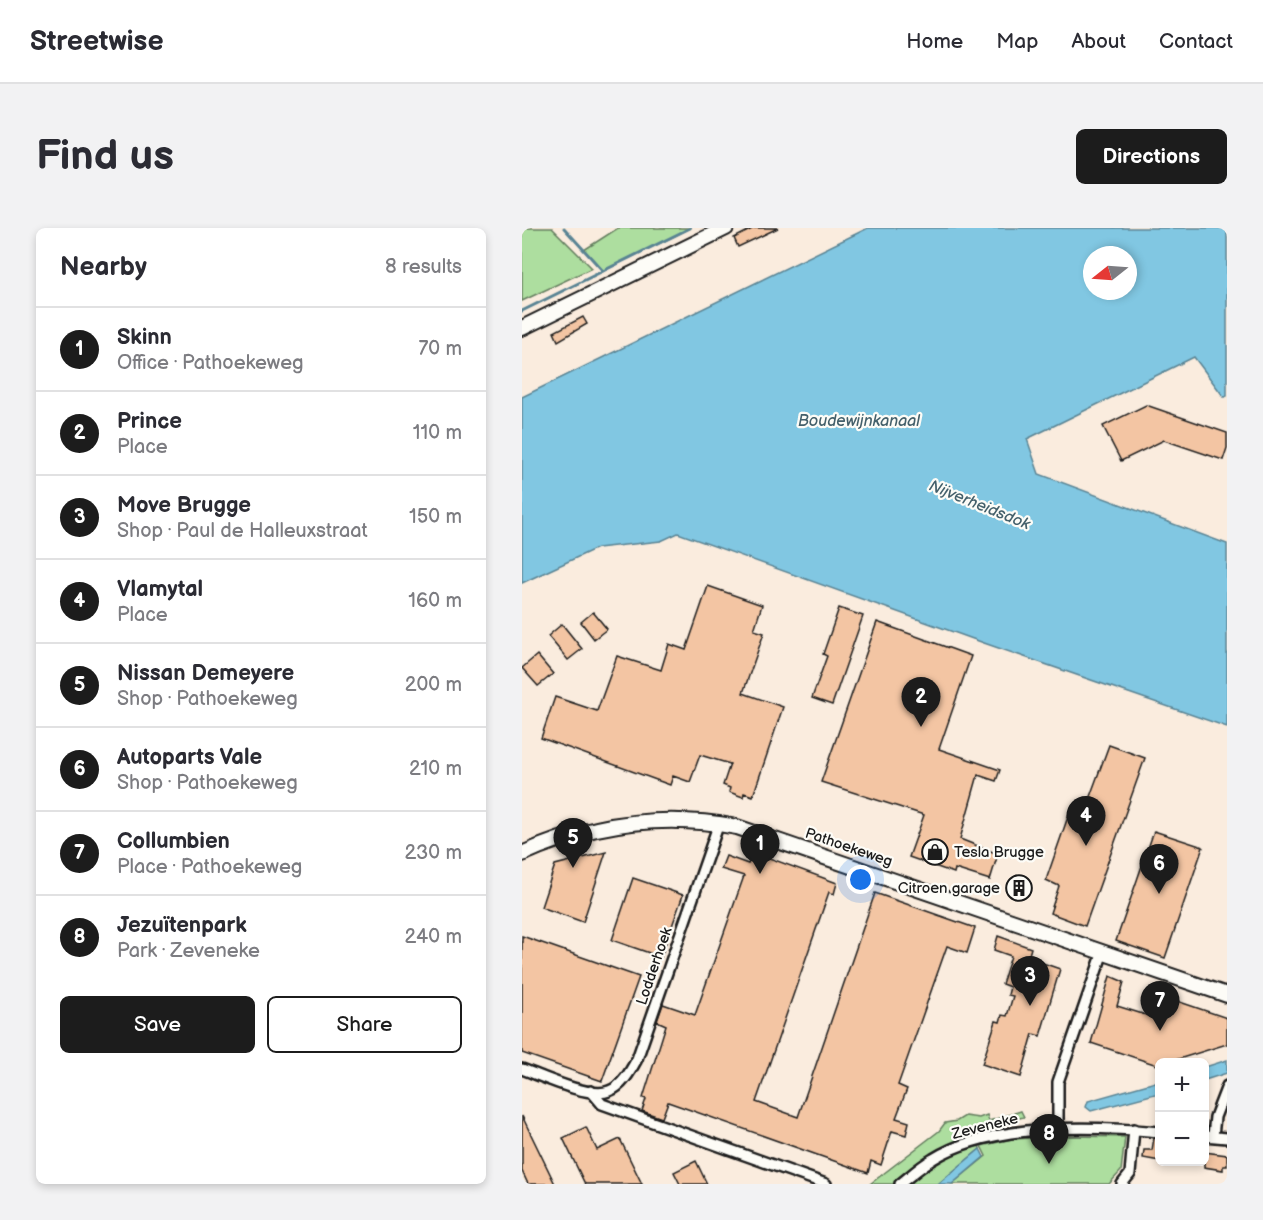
<!DOCTYPE html>
<html lang="en">
<head>
<meta charset="utf-8">
<style>
  :root { --surface:#fff; --page:#f2f2f3; --text:#2b2b33; --muted:#7c7c81; --line:#e1e1e2; --accent:#1c1c1c }
  body { margin:0; font-family:"Balsamiq Sans",sans-serif; background:var(--page); color:var(--text) }
  .controls { position:absolute; right:18px; bottom:18px; display:grid; overflow:hidden; border-radius:9px; box-shadow:0 3px 9px #0003 }
  .controls button { width:54px; height:54px; display:grid; place-items:center; padding:0; border:0; border-bottom:2px solid var(--line); background:var(--surface); color:var(--text); font:30px sans-serif }
  .compass { position:absolute; left:561px; top:18px; width:54px; height:54px; border-radius:50%; background:var(--surface); box-shadow:0 3px 9px #0003; rotate:253deg }
  .you { position:absolute; left:339px; top:652px; width:21px; height:21px; margin:-15px; border:4px solid #fff; border-radius:50%; background:#1a73e8; box-shadow:0 0 0 9px #1a73e833 }
  .badge { display:grid; place-items:center; width:39px; height:39px; border-radius:50%; background:var(--accent); color:#fff; font-size:20px; font-weight:700 }
  .pin { position:absolute; translate:-50% -50px; filter:drop-shadow(0 2px 3px #0008) }
  .pin::after { content:''; position:absolute; top:32px; width:21px; height:18px; background:inherit; clip-path:polygon(0 0,100% 0,50% 100%) }
  .list { margin:0; padding:0; list-style:none }
  h2 { display:flex; justify-content:space-between; align-items:center; height:78px; margin:0; padding:0 24px; font-size:26px }
  h2 small { font-size:20px; font-weight:400; color:var(--muted) }
  .list li { display:grid; grid-template-columns:39px 1fr auto; gap:18px; align-items:center; box-sizing:border-box; height:84px; padding:0 24px; border-top:2px solid var(--line) }
  .list b { display:block; font-size:22px; white-space:nowrap }
  .list p { margin:0; font-size:20px; white-space:nowrap; color:var(--muted) }
  .list em { font-size:20px; font-style:normal; color:var(--muted) }
  .actions { display:flex; gap:12px; padding:18px 24px }
  .actions a { flex:1; padding:14px 0; border:2px solid var(--accent); border-radius:9px; text-align:center; font-size:21px; color:var(--accent) }
  .actions .main { background:var(--accent); color:#fff }
  .map { position:relative; flex:none; width:705px; height:956px; overflow:hidden; border-radius:9px }
  header { display:flex; align-items:center; gap:36px; box-sizing:border-box; height:84px; padding:0 30px; background:var(--surface); border-bottom:2px solid var(--line) }
  header strong { font-size:28px }
  nav { display:flex; gap:33px; margin-inline-start:auto; font-size:21px }
  .intro { display:flex; align-items:center; justify-content:space-between; box-sizing:border-box; height:144px; padding:0 36px }
  h1 { margin:0; font-size:42px }
  .button { padding:15px 27px; border-radius:9px; background:var(--accent); color:#fff; font-size:21px; font-weight:700 }
  main { display:flex; gap:36px; padding:0 36px }
  aside { flex:1; background:var(--surface); border-radius:9px; box-shadow:0 3px 9px #0003 }
  .map>svg:first-child { display:block }
  .green { fill:#adde9f; stroke:#647d5e; stroke-width:1.5 }
  .water { fill:#81c7e2; stroke:#598393; stroke-width:1.5; fill-rule:evenodd }
  .lines { fill:none; stroke-linecap:round; stroke-linejoin:round }
  .stream { stroke:#598393; stroke-width:3 }
  .building { fill:#f3c5a3; stroke:#1c1c1c; stroke-width:1.5 }
  .street-casing { stroke:#1c1c1c; stroke-width:14 }
  .secondary-casing { stroke:#1c1c1c; stroke-width:18 }
  .street { stroke:#fdfcf7; stroke-width:9 }
  .secondary { stroke:#fdfcf7; stroke-width:14 }
  .labels { text-anchor:middle; stroke-width:4.5; stroke-linejoin:round; paint-order:stroke }
  .street-label { font-size:15px; fill:#1c1c1c; stroke:#fdfcf7 }
  .poi-label { font-size:15px; fill:#1c1c1c; stroke:#fdfcf7; text-anchor:start }
  .water-label { font-size:16px; font-style:italic; fill:#44606b; stroke:#fdfcf7 }
</style>
</head>
<body>
<header>
<strong>Streetwise</strong>
<nav><a>Home</a><a>Map</a><a>About</a><a>Contact</a></nav>
</header>
<div class="intro"><h1>Find us</h1><a class="button">Directions</a></div>
<main>
<aside>
<h2>Nearby<small>8 results</small></h2>
<ul class="list">
<li><span class="badge">1</span><div><b>Skinn</b><p>Office · Pathoekeweg</p></div><em>70 m</em></li>
<li><span class="badge">2</span><div><b>Prince</b><p>Place</p></div><em>110 m</em></li>
<li><span class="badge">3</span><div><b>Move Brugge</b><p>Shop · Paul de Halleuxstraat</p></div><em>150 m</em></li>
<li><span class="badge">4</span><div><b>Vlamytal</b><p>Place</p></div><em>160 m</em></li>
<li><span class="badge">5</span><div><b>Nissan Demeyere</b><p>Shop · Pathoekeweg</p></div><em>200 m</em></li>
<li><span class="badge">6</span><div><b>Autoparts Vale</b><p>Shop · Pathoekeweg</p></div><em>210 m</em></li>
<li><span class="badge">7</span><div><b>Collumbien</b><p>Place · Pathoekeweg</p></div><em>230 m</em></li>
<li><span class="badge">8</span><div><b>Jezuïtenpark</b><p>Park · Zeveneke</p></div><em>240 m</em></li>
</ul>
<div class="actions"><a class="main">Save</a><a>Share</a></div>
</aside>
<div class="map">
<svg width="705" height="956" viewBox="0 0 705 956">
  <rect width="100%" height="100%" fill="#faecde"/>
  <filter id="ink" filterUnits="userSpaceOnUse"><feTurbulence type="fractalNoise" baseFrequency=".0167" numOctaves="2"/><feDisplacementMap in="SourceGraphic" scale="12" xChannelSelector="R" yChannelSelector="G"/><feConvolveMatrix kernelMatrix="1 2 1 2 8 2 1 2 1" color-interpolation-filters="sRGB"/></filter>
  <g filter="url(#ink)">
    <!-- green -->
    <g class="green">
      <polygon points="0,0 30,0 70,40 0,73"/>
      <polygon points="96,0 169,0 81,43 62,22"/>
      <polygon points="499,883 502,889 456,899 454,904 438,908 443,922 457,918 458,921 416,956 348,956 417,903 423,895 435,893 443,888 457,890 465,887 467,893"/>
      <polygon points="552,908 603,909 599,943 587,956 430,956 464,928 459,918 490,911"/>
    </g>
    <!-- water -->
    <g class="water">
      <path d="M346 0H705V168L702 169 672 129 505 211 517 246 705 316V499L462 415 156 305 139 313 75 320 0 355V169ZM570 27H606V63H570Z"/>
      <polygon points="705,832 705,845 683,852 683,839"/>
      <polygon points="637,853 637,865 569,883 564,879 566,873"/>
      <polygon points="458,921 462,929 430,956 416,956"/>
    </g>
    <g class="lines">
      <!-- stream -->
      <g class="stream">
        <polyline points="42,0 81,43"/>
        <polyline points="0,83 168,0"/>
      </g>
    </g>
    <!-- building -->
    <g class="building">
      <polygon points="232,0 256,0 216,19 212,10"/>
      <polygon points="61,89 65,96 36,113 32,104"/>
      <polygon points="624,177 705,205 705,220 701,232 642,212 599,233 581,198"/>
      <polygon points="186,358 240,377 232,402 242,405 221,465 261,479 231,568 222,565 221,569 207,564 208,560 201,557 208,536 178,527 168,554 151,548 148,557 19,510 33,469 75,483 95,428 139,442 147,416 164,422"/>
      <polygon points="317,380 341,388 310,477 290,470 305,428 301,426"/>
      <polygon points="71,384 85,401 72,411 59,394"/>
      <polygon points="355,394 449,428 417,521 478,542 474,553 456,547 438,611 476,626 468,652 433,641 432,645 387,629 402,587 299,554"/>
      <polygon points="40,396 60,421 46,432 26,408"/>
      <polygon points="15,427 31,446 16,458 0,440"/>
      <polygon points="587,517 623,530 563,698 528,685 537,658 524,652 548,583 554,585 559,573 566,574"/>
      <polygon points="632,603 681,619 643,730 594,713"/>
      <polygon points="84,624 61,694 19,679 33,637"/>
      <polygon points="231,624 315,655 312,666 307,664 234,874 276,889 353,665 453,700 445,725 425,718 376,857 385,861 374,890 387,894 384,907 370,903 359,937 349,933 346,945 146,874 140,890 120,883 124,871 121,870 144,797 135,793 141,776 173,787 222,648 199,641 204,628 226,636"/>
      <polygon points="111,650 161,667 139,729 90,712"/>
      <polygon points="0,708 117,749 80,853 0,825"/>
      <polygon points="476,708 509,720 506,730 538,741 518,808 511,806 499,849 460,836 474,793 478,794 480,787 485,788 491,768 486,767 488,759 480,756 489,728 472,722"/>
      <polygon points="588,748 602,754 595,778 640,792 646,770 705,790 705,816 647,834 638,834 638,838 569,815"/>
      <polygon points="0,888 33,956 6,956 0,943"/>
      <polygon points="64,899 75,922 98,911 120,956 63,956 41,910"/>
      <polygon points="632,910 638,911 638,933 621,930 622,922 630,922"/>
      <polygon points="682,924 705,927 705,938 701,938 701,942 682,939"/>
      <polygon points="174,933 185,956 158,956 152,944"/>
    </g>
    <g class="lines">
      <!-- street casing -->
      <g class="street-casing">
        <g id="street">
          <path d="M0 841C19 848 68 871 87 863 100 859 109 842 115 831L197 595"/>
          <polyline points="69,863 80,876 304,956"/>
          <polyline points="536,901 536,854 581,724"/>
          <polyline points="682,908 705,910"/>
          <polyline points="691,908 693,889 705,858"/>
          <path d="M378 956C388 948 399 938 411 931 469 894 571 898 638 904"/>
          <polyline points="600,956 608,946 612,901"/>
        </g>
      </g>
      <!-- secondary casing -->
      <g class="secondary-casing">
        <g id="secondary">
          <polyline points="0,100 204,0"/>
          <path d="M0 626C69 595 141 585 215 599L705 767"/>
        </g>
      </g>
      <!-- street -->
      <use href="#street" class="street"/>
      <!-- secondary -->
      <use href="#secondary" class="secondary"/>
    </g>
  </g>
  <!-- icons -->
  <defs>
    <g id="shop-ring" transform="scale(1.35)"><circle r="9.5" fill="#fdfcf7" stroke="#1c1c1c" stroke-width="1.5"/><path d="M-5-2.5h2.3a2.7 3.5 0 0 1 5.4 0H5L5.5 6h-11ZM-1.5-2.5h3a1.5 2.3 0 0 0-3 0Z" fill="#1c1c1c"/></g>
    <g id="building-ring" transform="scale(1.35)"><circle r="9.5" fill="#fdfcf7" stroke="#1c1c1c" stroke-width="1.5"/><path d="M-4-6H4V6H1V3H-1V6H-4ZM-2.5-4.3h1.7v1.8h-1.7ZM.8-4.3h1.7v1.8H.8ZM-2.5-1h1.7V.8h-1.7ZM.8-1h1.7V.8H.8Z" fill="#1c1c1c"/></g>
  </defs>
  <g fill-rule="evenodd">
    <use href="#shop-ring" x="413" y="624"/>
    <use href="#building-ring" x="497" y="660"/>
  </g>
  <g class="labels">
    <!-- street labels -->
    <g class="street-label">
      <text transform="translate(327 619) rotate(19)" y="5">Pathoekeweg</text>
      <text transform="translate(132 738) rotate(-71)" y="5">Lodderhoek</text>
      <text transform="translate(463 898) rotate(-14)" y="5">Zeveneke</text>
    </g>
    <!-- poi labels -->
    <g class="poi-label">
      <text x="432" y="629">Tesla Brugge</text>
      <text x="478" y="665" text-anchor="end">Citroen garage</text>
    </g>
    <!-- water labels -->
    <g class="water-label">
      <text x="337" y="198">Boudewijnkanaal</text>
      <text transform="translate(458 276) rotate(22)" y="6">Nijverheidsdok</text>
    </g>
  </g>
</svg>
<div class="controls">
<button>+</button>
<button>−</button>
</div>
<svg class="compass" viewBox="-18 -18 36 36"><path d="M0-13l5 13h-10z" fill="#e53935"/><path d="M0 13l5-13h-10z" fill="#7c7c81"/></svg>
<div class="you"></div>
<div class="pin badge" style="left:238px;top:646px">1</div>
<div class="pin badge" style="left:399px;top:499px">2</div>
<div class="pin badge" style="left:508px;top:778px">3</div>
<div class="pin badge" style="left:564px;top:618px">4</div>
<div class="pin badge" style="left:51px;top:640px">5</div>
<div class="pin badge" style="left:637px;top:666px">6</div>
<div class="pin badge" style="left:638px;top:803px">7</div>
<div class="pin badge" style="left:527px;top:936px">8</div>
</div>
</main>
</body>
</html>
